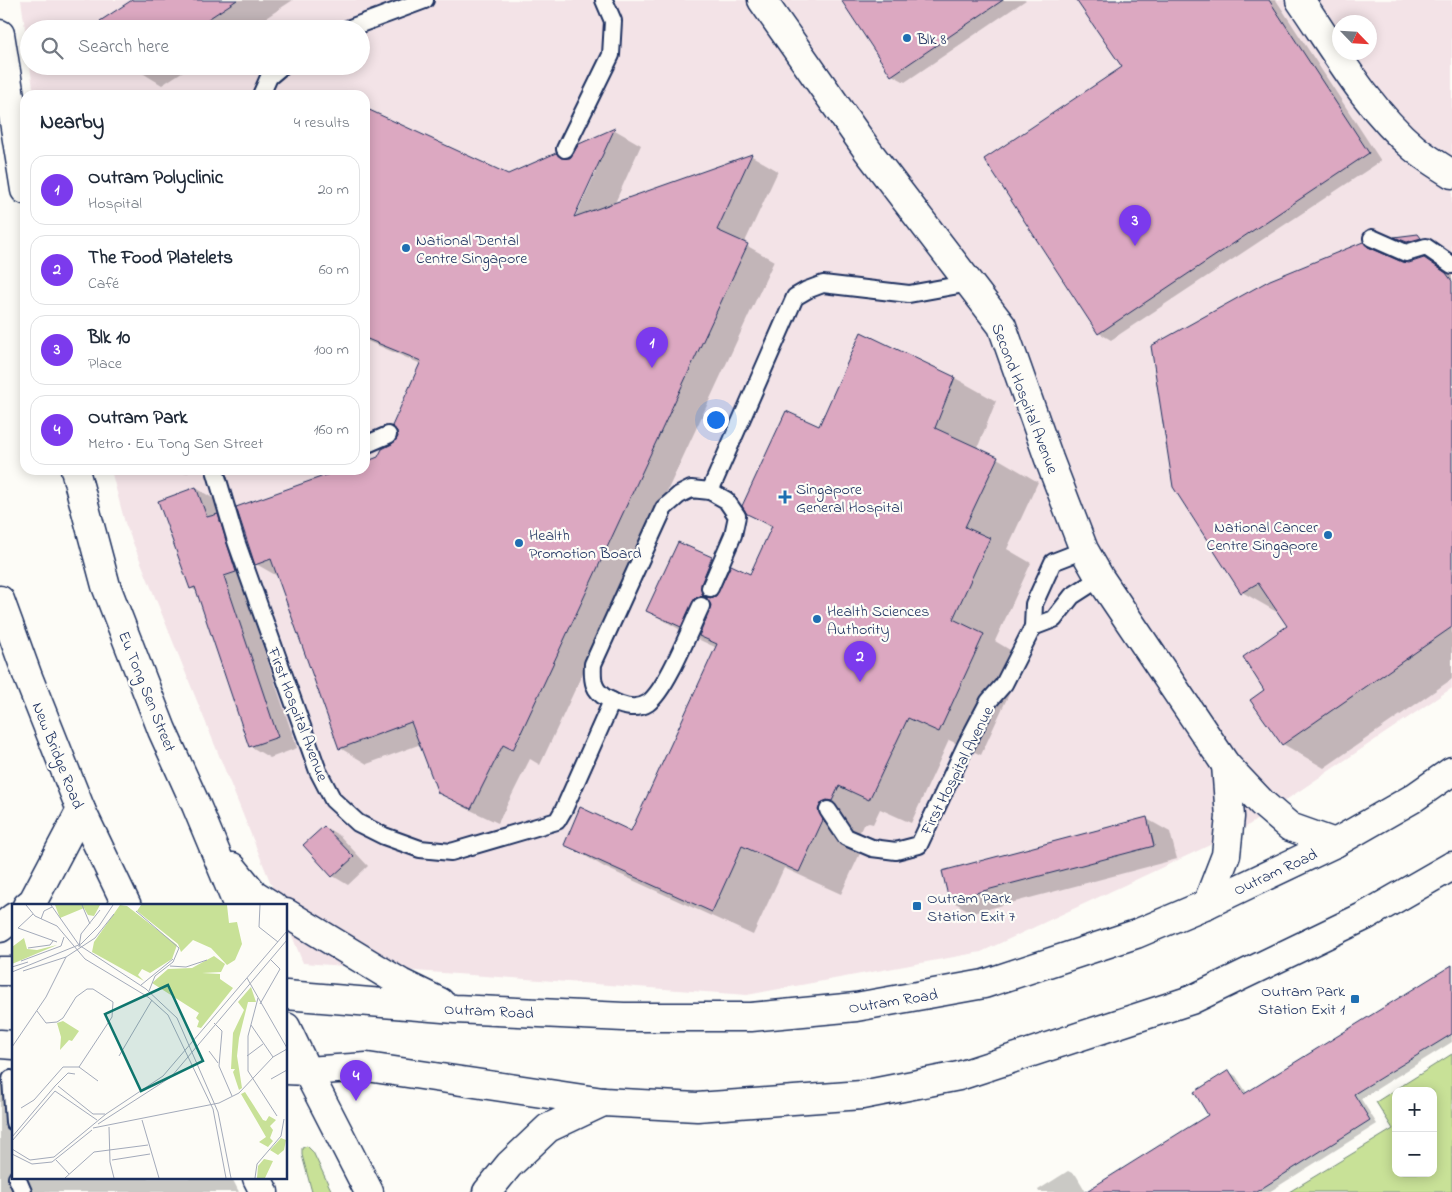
<!DOCTYPE html>
<html lang="en">
<head>
<meta charset="utf-8">
<style>
  :root { --surface:#fff; --page:#f6f6f7; --text:#1f2937; --muted:#747a83; --line:#e0e1e3; --accent:#7c3aed }
  body { margin:0; font-family:"Indie Flower",sans-serif; background:var(--page); color:var(--text) }
  .controls { position:absolute; right:15px; bottom:15px; display:grid; overflow:hidden; border-radius:10px; box-shadow:0 2px 12px #0003 }
  .controls button { width:45px; height:45px; display:grid; place-items:center; padding:0; border:0; border-bottom:1px solid var(--line); background:var(--surface); color:var(--text); font:25px sans-serif }
  .compass { position:absolute; left:1332px; top:15px; width:45px; height:45px; border-radius:50%; background:var(--surface); box-shadow:0 2px 12px #0003; rotate:115deg }
  .you { position:absolute; left:715px; top:419px; width:18px; height:18px; margin:-12px; border:4px solid #fff; border-radius:50%; background:#1a73e8; box-shadow:0 0 0 8px #1a73e833 }
  .badge { display:grid; place-items:center; width:32px; height:32px; border-radius:50%; background:var(--accent); color:#fff; font-size:16px; font-weight:700 }
  .pin { position:absolute; translate:-50% -41px; filter:drop-shadow(0 1px 2px #0008) }
  .pin::after { content:''; position:absolute; top:26px; width:18px; height:15px; background:inherit; clip-path:polygon(0 0,100% 0,50% 100%) }
  .list { margin:0; padding:0; list-style:none }
  h2 { display:flex; justify-content:space-between; align-items:center; height:65px; margin:0; padding:0 20px; font-size:21px }
  h2 small { font-size:16px; font-weight:400; color:var(--muted) }
  .list li { display:grid; grid-template-columns:32px 1fr auto; gap:15px; align-items:center; box-sizing:border-box; height:70px; margin:0 10px 10px; padding:0 10px; border:1px solid var(--line); border-radius:15px }
  .list b { display:block; font-size:19px; white-space:nowrap }
  .list p { margin:0; font-size:16px; white-space:nowrap; color:var(--muted) }
  .list em { font-size:16px; font-style:normal; color:var(--muted) }
  .icon { flex:none; width:28px; height:28px; fill:none; stroke:currentColor; stroke-width:2; stroke-linecap:round; stroke-linejoin:round }
  .map { position:relative; flex:none; width:1452px; height:1192px; overflow:hidden }
  .search { position:absolute; background:var(--surface); box-shadow:0 2px 12px #0003; left:20px; top:20px; width:350px; height:55px; display:flex; align-items:center; gap:12px; box-sizing:border-box; padding:0 18px; border-radius:28px; color:var(--muted); font-size:19px }
  .panel { position:absolute; background:var(--surface); box-shadow:0 2px 12px #0003; left:20px; top:90px; width:350px; height:385px; border-radius:15px }
  .map>svg:first-child { display:block }
  .built { fill:#f3e3e7; fill-rule:evenodd }
  .green { fill:#c8e197; stroke:#72887a; fill-rule:evenodd }
  .shadow { fill:#0003; fill-rule:evenodd }
  .building { fill:#dca8c1; stroke:#1b2f5e }
  .lines { fill:none; stroke-linecap:round; stroke-linejoin:round }
  .service-casing { stroke:#1b2f5e; stroke-width:20 }
  .minor-casing { stroke:#1b2f5e; stroke-width:31 }
  .primary-casing { stroke:#1b2f5e; stroke-width:31 }
  .service { stroke:#fdfcf7; stroke-width:16 }
  .minor { stroke:#fdfcf7; stroke-width:28 }
  .primary { stroke:#fdfcf7; stroke-width:28 }
  .poi-dot { fill:#1f6fb2; stroke:#fdfcf7; stroke-width:2 }
  .labels { text-anchor:middle; stroke-width:4.5; stroke-linejoin:round; paint-order:stroke }
  .poi-label { font-size:16px; fill:#1b2f5e; stroke:#fdfcf7; text-anchor:start }
  .street-label { font-size:16px; fill:#1b2f5e; stroke:#fdfcf7 }
  .inset-road { fill:none; stroke:#a3aaba; stroke-width:1 }
  .view { fill:#0f766e; fill-opacity:0.15; stroke:#0f766e; stroke-width:2.5 }
  .inset-edge { fill:none; stroke:#1b2f5e; stroke-width:2.5 }
</style>
</head>
<body>
<div class="map">
<svg width="1452" height="1192" viewBox="0 0 1452 1192">
  <rect width="100%" height="100%" fill="#fdfcf7"/>
  <filter id="ink" filterUnits="userSpaceOnUse"><feTurbulence type="fractalNoise" baseFrequency=".02" numOctaves="2"/><feDisplacementMap in="SourceGraphic" scale="10" xChannelSelector="R" yChannelSelector="G"/><feConvolveMatrix kernelMatrix="1 2 1 2 8 2 1 2 1" color-interpolation-filters="sRGB"/></filter>
  <g filter="url(#ink)">
    <!-- built -->
    <path class="built" d="M21 0H1452V688L1240 831 981 952 747 995 303 963 125 523 111 470H365V95H34L30 66H361V29H29V57ZM1340 22H1370V52H1340Z"/>
    <!-- green -->
    <g class="green">
      <path d="M1452 1054V1192H1289L1393 1129 1376 1102ZM1396 1091H1433V1173H1396Z"/>
      <polygon points="307,1146 313,1152 332,1192 312,1192 302,1155 302,1148"/>
    </g>
    <!-- shadow -->
    <g class="shadow">
      <polygon points="135,0 293,0 249,29 107,29"/>
      <polygon points="842,0 1026,0 905,82 892,75"/>
      <polygon points="1077,0 1276,0 1381,161 1111,340 1099,333 1124,68"/>
      <polygon points="131,66 191,66 162,85"/>
      <path d="M365 109 508 175 556 155 564 159H571L580 145 615 130 641 145 614 205 752 156 778 171 744 244 774 261 540 765 530 759 498 823 466 808 439 792 421 744 367 764 340 748 279 577 256 564 345 470H365V463L379 458 397 441 399 431 421 364 365 340ZM594 172H596L572 224 570 222Z"/>
      <polygon points="1418,236 1452,255 1436,260 1398,237"/>
      <polygon points="1363,243 1402,263 1409,264 1424,259 1452,275 1452,679 1324,768 1283,744 1266,690 1289,626 1282,615 1242,592"/>
      <polygon points="862,333 955,378 996,401 977,449 997,458 1038,482 1007,549 1031,563 995,641 1025,659 981,755 949,740 911,823 880,809 873,824 869,823 863,825 859,834 864,845 841,894 784,868 753,935 606,868 565,844 632,833 717,648 689,635 648,611 679,543 712,558 730,569 750,576 772,528 748,513 819,427"/>
      <polygon points="171,470 190,470 188,473"/>
      <polygon points="196,488 216,500 255,583 243,588 297,748 270,758 250,746 198,592 191,588"/>
      <polygon points="1147,819 1170,832 1177,859 973,913 950,900"/>
      <polygon points="325,827 340,836 368,866 348,885 333,876"/>
      <polygon points="1452,966 1452,1042 1361,1099 1377,1124 1269,1192 1088,1192 1210,1116 1229,1072 1236,1076 1247,1093"/>
      <polygon points="0,1084 14,1092 14,1178 232,1178 239,1192 0,1192"/>
      <polygon points="1068,1171 1076,1175 1086,1192 1039,1192 1038,1190"/>
    </g>
    <!-- building -->
    <g class="building">
      <polygon points="132,0 237,0 193,29 105,29 100,21"/>
      <polygon points="841,0 1003,0 891,76"/>
      <polygon points="1076,0 1269,0 1369,153 1098,334 984,159 1122,67"/>
      <polygon points="365,108 508,174 556,153 561,158 570,158 579,144 615,128 574,217 752,154 717,230 748,244 513,750 503,745 471,809 438,793 411,722 339,749 271,559 255,565 236,507 341,470 365,470 365,462 378,457 382,449 392,444 398,437 397,431 392,426 421,361 365,338"/>
      <polygon points="1418,234 1421,238 1407,242 1394,237"/>
      <polygon points="1363,242 1368,247 1402,262 1409,263 1424,258 1446,273 1452,281 1452,627 1282,745 1250,700 1264,690 1243,657 1287,626 1258,583 1241,593 1173,487 1151,346 1270,280"/>
      <polygon points="861,332 955,377 935,428 998,457 965,527 990,538 953,619 984,634 939,732 908,718 869,800 839,786 832,801 827,800 822,802 818,810 823,820 799,872 742,846 712,912 564,845 580,807 631,831 717,644 699,636 710,610 711,605 706,597 700,596 695,598 681,627 646,611 678,542 712,557 701,584 702,594 706,597 711,598 716,596 731,565 750,574 772,526 747,514 742,506 786,411 819,426"/>
      <polygon points="196,487 207,517 218,514 236,572 224,576 278,737 249,747 195,587 190,589 158,501"/>
      <polygon points="1147,817 1154,846 949,900 942,871"/>
      <polygon points="324,826 354,857 332,877 303,845"/>
      <polygon points="1452,965 1452,1034 1354,1094 1370,1120 1256,1192 1085,1192 1208,1115 1194,1092 1229,1070 1244,1094"/>
    </g>
    <g class="lines">
      <!-- service casing -->
      <g class="service-casing">
        <g id="service">
          <polyline points="347,29 425,0"/>
          <polyline points="261,95 269,77 282,66"/>
          <polyline points="565,149 611,55 613,21 604,0"/>
          <polyline points="1372,238 1406,253 1426,247 1452,265"/>
          <polyline points="365,445 388,435"/>
          <polyline points="215,470 236,541 318,771 333,800 358,823 384,836 420,849 451,852 557,821 564,809 612,701"/>
          <polyline points="710,491 795,297 807,290 823,284 909,294 970,283"/>
          <path d="M701 606C690 629 667 689 648 703 636 711 620 706 608 699 593 691 592 681 593 664L664 508 679 495 691 489 710 491 726 500 737 516 733 535 710 588"/>
          <polyline points="1033,627 1054,619 1072,596 1100,578"/>
          <polyline points="828,810 846,837 872,848 896,851 919,845 966,745 989,701 1004,684 1033,627 1034,604 1053,562 1084,550"/>
          <polyline points="11,1079 14,1122"/>
          <polyline points="17,1178 23,1192"/>
        </g>
      </g>
      <!-- minor casing -->
      <g class="minor-casing">
        <g id="minor">
          <polyline points="762,0 868,151 1002,326 1049,459 1084,550 1100,578 1226,765 1262,803 1290,827 1335,843"/>
          <path d="M1300 0C1335 51 1367 108 1414 148 1426 158 1439 166 1452 174"/>
          <polyline points="1207,904 1226,855 1230,817 1226,765"/>
        </g>
      </g>
      <!-- primary casing -->
      <g class="primary-casing">
        <g id="primary">
          <polyline points="0,34 25,190"/>
          <polyline points="75,470 106,586 162,730 196,805 238,906"/>
          <polyline points="0,600 28,677 81,810 127,906"/>
          <polyline points="232,867 254,894 273,906"/>
          <polyline points="27,906 33,901 81,810"/>
          <polyline points="286,913 401,983 440,1002"/>
          <polyline points="0,928 14,917"/>
          <polyline points="0,971 14,971"/>
          <polyline points="286,995 455,1009 624,1017 751,1017 856,1007 984,984 1136,934 1207,904 1335,843 1412,799 1452,771"/>
          <polyline points="286,1027 307,1071 369,1192"/>
          <polyline points="0,1044 14,1045"/>
          <polyline points="286,1070 307,1071 367,1067 603,1102 697,1107 862,1095 959,1076 1191,1000 1365,916 1452,866"/>
          <polyline points="257,1178 264,1192"/>
          <polyline points="487,1192 509,1165 548,1128 603,1102"/>
        </g>
      </g>
      <!-- service -->
      <use href="#service" class="service"/>
      <!-- minor -->
      <use href="#minor" class="minor"/>
      <!-- primary -->
      <use href="#primary" class="primary"/>
    </g>
  </g>
  <!-- markers -->
  <g class="poi-dot">
    <circle cx="907" cy="38" r="5"/>
    <circle cx="406" cy="248" r="5"/>
    <path d="M782.5 489.5h5v5h5v5h-5v5h-5v-5h-5v-5h5z"/>
    <circle cx="1328" cy="535" r="5"/>
    <circle cx="519" cy="543" r="5"/>
    <circle cx="817" cy="619" r="5"/>
    <rect x="912" y="901" width="10" height="10" rx="2.5"/>
    <rect x="1350" y="994" width="10" height="10" rx="2.5"/>
  </g>
  <g class="labels">
    <!-- poi labels -->
    <g class="poi-label">
      <text x="917" y="44">Blk 8</text>
      <text x="416" y="245">National Dental<tspan x="416" dy="18">Centre Singapore</tspan></text>
      <text x="796" y="494">Singapore<tspan x="796" dy="18">General Hospital</tspan></text>
      <text x="1318" y="532" text-anchor="end">National Cancer<tspan x="1318" dy="18">Centre Singapore</tspan></text>
      <text x="529" y="540">Health<tspan x="529" dy="18">Promotion Board</tspan></text>
      <text x="827" y="616">Health Sciences<tspan x="827" dy="18">Authority</tspan></text>
      <text x="927" y="903">Outram Park<tspan x="927" dy="18">Station Exit 7</tspan></text>
      <text x="1345" y="996" text-anchor="end">Outram Park<tspan x="1345" dy="18">Station Exit 1</tspan></text>
    </g>
    <!-- street labels -->
    <g class="street-label">
      <text transform="translate(1026 398) rotate(69)" y="6">Second Hospital Avenue</text>
      <text transform="translate(148 691) rotate(68)" y="6">Eu Tong Sen Street</text>
      <text transform="translate(299 714) rotate(69)" y="6">First Hospital Avenue</text>
      <text transform="translate(59 755) rotate(68)" y="6">New Bridge Road</text>
      <text transform="translate(956 770) rotate(-63)" y="6">First Hospital Avenue</text>
      <text transform="translate(1275 871) rotate(-25)" y="6">Outram Road</text>
      <text transform="translate(893 1000) rotate(-9)" y="6">Outram Road</text>
      <text transform="translate(489 1010) rotate(3)" y="6">Outram Road</text>
    </g>
  </g>
  <!-- overview -->
  <g transform="translate(12 904)">
    <rect width="275" height="275" fill="#fdfcf7"/>
    <path d="M43 1H88L82 12 76 11 72 4 48 14ZM108 1 115 2 165 41 160 55 138 69 130 65 126 71 132 77 80 48 82 38ZM129 1H215L217 19 225 18 230 40 223 56 215 61 199 44 181 36 169 48 166 40 125 7ZM12 34 15 45 25 46 45 41 0 60V43ZM202 52 213 60 209 68 190 69 208 70V75L221 84 189 124 185 123 187 117 184 114 187 109 140 79 156 65 180 64ZM239 83 244 98H236L227 134 225 152 230 184 227 186 221 168 223 165H219L221 129 232 106 226 98ZM51 117 67 127 60 137 57 136 48 146 49 133 45 119ZM233 188 251 216 254 217 257 212 264 216 258 222 261 226 258 234 261 237 256 243 247 238 254 233 229 190ZM269 234 274 236 272 246 266 251 258 246ZM252 255 261 257 253 274H245L246 262Z" fill="#c8e197"/>
    <path class="inset-road" d="M14 1 23 12 45 22 73 55 136 93 156 111 201 205 214 274M39 1 67 41 134 85 165 114 206 208 219 274M70 1 78 20M248 1 247 23 266 38M124 7 167 44 161 58 143 72 137 87M21 10 6 24 45 38M29 15 32 7 40 3M67 43 69 30 88 6M16 44 38 41 41 37M54 53 83 34 102 10M9 57 49 42 52 33M158 62 174 63 195 56M0 63 16 58M11 67 54 53M0 68 69 40 87 22 101 1M235 74 275 144M129 81 161 55M246 94 236 132V167L265 212M248 100 268 65 259 56M25 107 34 119 45 118 51 114 64 93 75 85H81L101 98 100 113 67 163M202 119 210 127 207 162 220 192M239 121 261 153M0 143 34 93 54 53M197 147 206 159M107 152 140 96M235 152 251 140M259 175 275 166M46 182 81 210H93M43 187 85 216M9 204 22 196 51 163H67L86 177M130 216 147 274M86 220 159 173 275 36M97 223 98 258 102 274M81 224 207 199 227 189 261 153 275 145M0 233 43 182 56 169 63 170M0 237 43 187M0 245 18 256 42 253 94 210 151 172 275 27M0 250 20 260 40 258 80 226M44 256 57 270M100 256 138 250M53 274 82 248 136 241M243 274 245 260 269 232 272 215"/>
    <path class="view" d="M156 81 191 157 129 187 93 110Z"/>
    <rect width="275" height="275" class="inset-edge"/>
  </g>
</svg>
<div class="controls">
<button>+</button>
<button>−</button>
</div>
<svg class="compass" viewBox="-18 -18 36 36"><path d="M0-13l5 13h-10z" fill="#e53935"/><path d="M0 13l5-13h-10z" fill="#747a83"/></svg>
<div class="you"></div>
<div class="pin badge" style="left:652px;top:368px">1</div>
<div class="pin badge" style="left:860px;top:682px">2</div>
<div class="pin badge" style="left:1135px;top:246px">3</div>
<div class="pin badge" style="left:356px;top:1101px">4</div>
<div class="search"><svg class="icon" aria-label="search" viewBox="0 0 24 24"><circle cx="10" cy="10" r="6"/><path d="M15 15l6 6"/></svg>Search here</div>
<section class="panel">
<h2>Nearby<small>4 results</small></h2>
<ul class="list">
<li><span class="badge">1</span><div><b>Outram Polyclinic</b><p>Hospital</p></div><em>20 m</em></li>
<li><span class="badge">2</span><div><b>The Food Platelets</b><p>Café</p></div><em>60 m</em></li>
<li><span class="badge">3</span><div><b>Blk 10</b><p>Place</p></div><em>100 m</em></li>
<li><span class="badge">4</span><div><b>Outram Park</b><p>Metro · Eu Tong Sen Street</p></div><em>160 m</em></li>
</ul>
</section>
</div>
</body>
</html>
